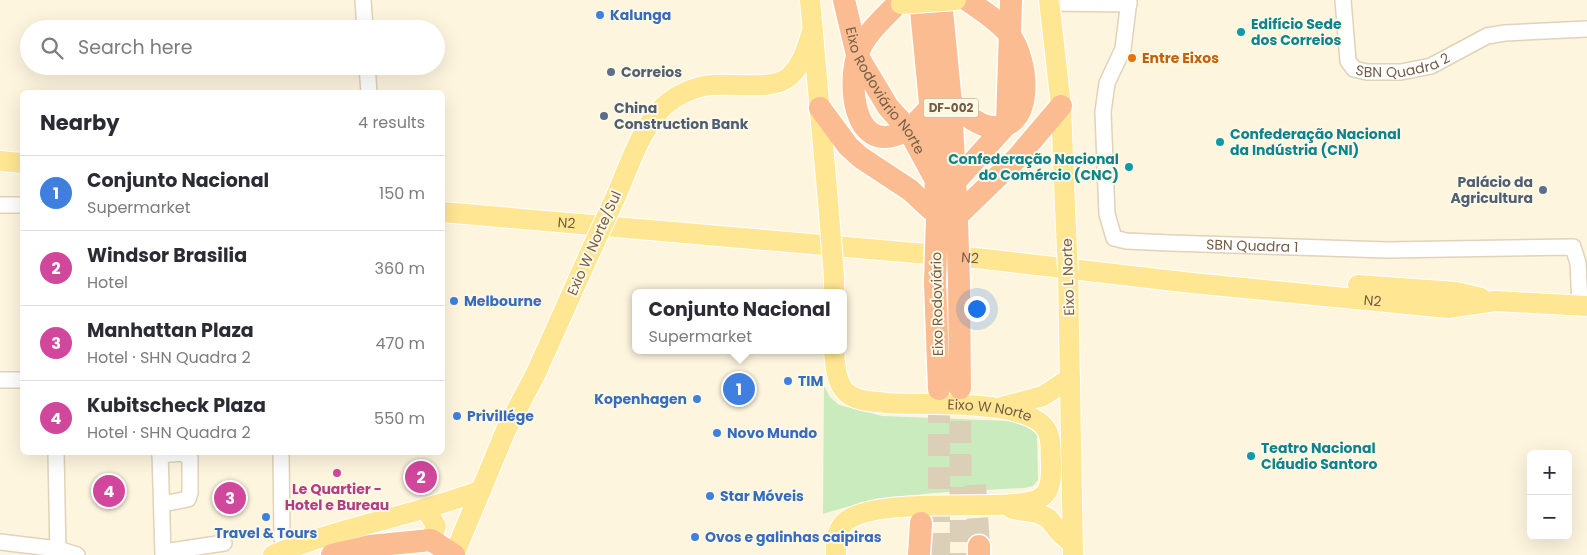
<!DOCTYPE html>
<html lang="en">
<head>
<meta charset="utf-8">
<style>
  :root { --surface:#fff; --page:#f7f7f7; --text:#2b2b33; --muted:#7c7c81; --line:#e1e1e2; --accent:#835037 }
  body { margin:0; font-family:Poppins,sans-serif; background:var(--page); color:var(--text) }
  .controls { position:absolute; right:15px; bottom:15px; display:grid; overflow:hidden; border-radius:8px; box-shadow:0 5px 20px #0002 }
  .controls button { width:45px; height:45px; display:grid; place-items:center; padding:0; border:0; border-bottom:1px solid var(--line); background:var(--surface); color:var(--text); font:25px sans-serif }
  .you { position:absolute; left:976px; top:308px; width:18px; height:18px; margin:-12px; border:4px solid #fff; border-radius:50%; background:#1a73e8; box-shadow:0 0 0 8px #1a73e833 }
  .badge { display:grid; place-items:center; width:32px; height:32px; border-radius:50%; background:var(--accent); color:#fff; font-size:16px; font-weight:700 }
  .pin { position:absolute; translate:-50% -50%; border:2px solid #fff; box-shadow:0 1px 5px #0006 }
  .popup { position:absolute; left:632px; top:289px; width:215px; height:65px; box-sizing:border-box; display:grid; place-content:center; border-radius:8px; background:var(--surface); filter:drop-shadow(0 1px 4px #0005); font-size:16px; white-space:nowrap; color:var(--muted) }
  .popup b { font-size:19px; color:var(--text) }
  .popup::after { content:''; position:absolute; left:50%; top:100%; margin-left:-10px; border:10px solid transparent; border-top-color:var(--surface) }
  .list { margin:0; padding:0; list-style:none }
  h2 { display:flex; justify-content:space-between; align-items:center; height:65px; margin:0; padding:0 20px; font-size:21px }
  h2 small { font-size:16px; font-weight:400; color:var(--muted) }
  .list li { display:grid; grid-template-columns:32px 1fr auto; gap:15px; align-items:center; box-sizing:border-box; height:75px; padding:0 20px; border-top:1px solid var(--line) }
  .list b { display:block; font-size:19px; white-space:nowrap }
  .list p { margin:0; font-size:16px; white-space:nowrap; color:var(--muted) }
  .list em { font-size:16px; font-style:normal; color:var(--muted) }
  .icon { flex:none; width:28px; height:28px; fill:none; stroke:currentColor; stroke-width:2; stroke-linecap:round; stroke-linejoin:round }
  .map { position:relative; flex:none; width:1587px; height:555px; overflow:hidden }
  .search { position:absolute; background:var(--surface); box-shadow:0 5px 20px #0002; left:20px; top:20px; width:425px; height:55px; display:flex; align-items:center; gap:12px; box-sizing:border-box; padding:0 18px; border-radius:28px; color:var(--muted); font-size:19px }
  .panel { position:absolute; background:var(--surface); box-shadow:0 5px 20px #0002; left:20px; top:90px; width:425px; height:365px; border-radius:8px }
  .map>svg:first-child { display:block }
  .green { fill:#c9ebbd }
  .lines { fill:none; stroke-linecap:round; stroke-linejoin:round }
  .highway-tunnel { stroke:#dbcfb8; stroke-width:22; stroke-dasharray:22 11; stroke-linecap:butt }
  .minor-casing { stroke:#e1d2ba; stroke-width:18 }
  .major-casing { stroke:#fff; stroke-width:22 }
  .highway-casing { stroke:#fff; stroke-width:25 }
  .minor { stroke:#fff; stroke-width:15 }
  .major { stroke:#ffe693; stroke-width:20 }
  .highway { stroke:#fbbc91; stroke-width:22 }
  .major-bridge-casing { stroke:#fff; stroke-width:22; stroke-linecap:butt }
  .highway-bridge-casing { stroke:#fff; stroke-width:25; stroke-linecap:butt }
  .major-bridge { stroke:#ffe693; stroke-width:20 }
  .highway-bridge { stroke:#fbbc91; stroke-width:22 }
  .shop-dot { fill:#3f7fe0; stroke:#fff8e5; stroke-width:2 }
  .culture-dot { fill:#0f9aa8; stroke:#fff8e5; stroke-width:2 }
  .food-dot { fill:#e8710a; stroke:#fff8e5; stroke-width:2 }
  .service-dot { fill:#5c6f8a; stroke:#fff8e5; stroke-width:2 }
  .hotel-dot { fill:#d1479c; stroke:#fff8e5; stroke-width:2 }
  .labels { text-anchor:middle; stroke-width:4; stroke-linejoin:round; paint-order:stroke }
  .shield { fill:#fff8e5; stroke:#9e8c75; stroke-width:1 }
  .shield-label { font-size:12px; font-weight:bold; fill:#745d45 }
  .shop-label { font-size:14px; font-weight:bold; fill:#366cbe; stroke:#fff8e5; text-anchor:start }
  .culture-label { font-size:14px; font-weight:bold; fill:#0d838f; stroke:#fff8e5; text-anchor:start }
  .food-label { font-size:14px; font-weight:bold; fill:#c56008; stroke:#fff8e5; text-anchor:start }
  .street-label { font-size:14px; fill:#745d45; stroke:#fff8e5 }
  .service-label { font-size:14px; font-weight:bold; fill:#4e5e75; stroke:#fff8e5; text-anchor:start }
  .hotel-label { font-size:14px; font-weight:bold; fill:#b23c85; stroke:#fff8e5 }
</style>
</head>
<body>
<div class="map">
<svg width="1587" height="555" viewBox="0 0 1587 555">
  <rect width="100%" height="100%" fill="#fdf5de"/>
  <!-- green -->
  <path class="green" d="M824 386 830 397 839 405 882 416 1008 421 1033 427 1037 433 1038 480 1033 486 1024 488C954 492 891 492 823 514Z"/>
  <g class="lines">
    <!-- highway-tunnel -->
    <g class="highway-tunnel">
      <polyline points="960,388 961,555"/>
      <polyline points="975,485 979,546"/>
      <polyline points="939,555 939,389"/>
    </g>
    <!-- minor casing -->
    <g class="minor-casing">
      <g id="minor">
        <polyline points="363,0 365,29"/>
        <path id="s1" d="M1129 0 1123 49 1107 83 1103 112 1107 214 1114 238 1126 241 1170 243 1387 250 1573 247 1578 263 1580 305"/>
        <path id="s2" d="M1343 0 1348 61 1354 69 1367 72H1401L1431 66 1487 36 1505 33 1587 29"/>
        <polyline points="1050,3 1129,4"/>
        <polyline points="367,66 369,92"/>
        <polyline points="0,205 22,205"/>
        <polyline points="0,380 22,380"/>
        <polyline points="56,452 58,555"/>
        <polyline points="160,452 163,555"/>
        <polyline points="281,452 282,538 284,551"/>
        <polyline points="160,455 182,453 190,458 190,493 188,499 162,504"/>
        <polyline points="0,542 58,549 77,555"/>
        <polyline points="164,552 224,543"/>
      </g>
    </g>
    <!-- major casing -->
    <g class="major-casing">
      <g id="major">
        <polyline points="810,0 828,201"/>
        <polyline points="1049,0 1061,106 1065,207"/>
        <polyline points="0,161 22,163"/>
        <path d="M616 196C629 167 640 129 664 106 676 95 696 86 712 85 733 83 775 91 790 76 804 62 807 46 813 29"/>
        <path id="s3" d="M442 212 985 259 1192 283 1448 308 1495 301 1587 306"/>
        <polyline points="1068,271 1073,555"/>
        <polyline points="834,277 834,293"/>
        <polyline points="1358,285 1456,292 1481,298"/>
        <path id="s4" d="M834 350C835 364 836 384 847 393 858 402 873 401 887 403 922 406 1034 397 1048 433 1052 442 1050 453 1051 463 1051 473 1052 488 1044 495 1037 502 1024 503 1015 504 978 508 868 498 844 523 836 531 836 544 836 555"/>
        <polyline points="1002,407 1043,396 1070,378"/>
        <polyline points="426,509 436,526 431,540"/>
        <polyline points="1012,509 1037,513 1048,518 1060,533 1072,543"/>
        <path d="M273 555C340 527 412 516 479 491"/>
        <polyline points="454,555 506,430 536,373 589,255"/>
      </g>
    </g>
    <!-- highway casing -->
    <g class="highway-casing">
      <g id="highway">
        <path id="s5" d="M844 0 857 55 888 107 908 129 933 175"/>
        <polyline points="920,0 934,144 937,219"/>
        <polyline points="941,0 951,103 957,221"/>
        <path d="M897 4C884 18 866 33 859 51 847 80 852 155 901 133 913 128 921 117 930 108"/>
        <path d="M951 103C962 111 974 123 987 126 1037 136 1029 59 1009 34 998 20 981 10 967 0"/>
        <polyline points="820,108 848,146 860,157 910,190 936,214"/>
        <polyline points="955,182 1007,124 1011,0"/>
        <polyline points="957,216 1016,159 1061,106"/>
        <polyline points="959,282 960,388"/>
        <polyline points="935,283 939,389"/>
        <polyline points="979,546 979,555"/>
        <polyline points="332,555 370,546 431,540 454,555"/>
        <polyline points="919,555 921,523"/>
      </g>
    </g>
    <!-- minor -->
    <use href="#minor" class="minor"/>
    <!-- major -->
    <use href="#major" class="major"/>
    <!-- highway -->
    <use href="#highway" class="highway"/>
    <!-- major-bridge casing -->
    <g class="major-bridge-casing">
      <g id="major-bridge">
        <polyline points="901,4 956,0"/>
        <polyline points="828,201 834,277"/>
        <polyline points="1065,207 1068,271"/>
        <polyline points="589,255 616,196"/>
      </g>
    </g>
    <!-- highway-bridge casing -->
    <g class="highway-bridge-casing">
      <g id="highway-bridge">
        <polyline points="957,221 959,282"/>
        <polyline points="935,283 937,219"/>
      </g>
    </g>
    <!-- major-bridge -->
    <use href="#major-bridge" class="major-bridge"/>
    <!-- highway-bridge -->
    <use href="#highway-bridge" class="highway-bridge"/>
  </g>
  <!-- markers -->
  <g class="shop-dot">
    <circle cx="600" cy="15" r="5"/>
    <circle cx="454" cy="301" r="5"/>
    <circle cx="788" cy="381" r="5"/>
    <circle cx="697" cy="399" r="5"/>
    <circle cx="457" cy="416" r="5"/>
    <circle cx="717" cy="433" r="5"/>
    <circle cx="710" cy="496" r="5"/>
    <circle cx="266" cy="517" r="5"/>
    <circle cx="695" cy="537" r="5"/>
  </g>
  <g class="culture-dot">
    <circle cx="1241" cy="32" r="5"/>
    <circle cx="1220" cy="142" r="5"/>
    <circle cx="1129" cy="167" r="5"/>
    <circle cx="1251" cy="456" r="5"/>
  </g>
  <circle class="food-dot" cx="1132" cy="58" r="5"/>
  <g class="service-dot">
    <circle cx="611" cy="72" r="5"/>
    <circle cx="604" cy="116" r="5"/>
    <circle cx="1543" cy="190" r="5"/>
  </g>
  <circle class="hotel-dot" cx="337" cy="473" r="5"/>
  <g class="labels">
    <!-- shield labels -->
    <rect class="shield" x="923.5" y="98.5" width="55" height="19" rx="4"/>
    <g class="shield-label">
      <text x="951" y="112">DF-002</text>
    </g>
    <!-- shop labels -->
    <g class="shop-label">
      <text x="610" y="20">Kalunga</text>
      <text x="464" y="306">Melbourne</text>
      <text x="798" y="386">TIM</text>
      <text x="687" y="404" text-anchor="end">Kopenhagen</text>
      <text x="467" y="421">Privillége</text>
      <text x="727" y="438">Novo Mundo</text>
      <text x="720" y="501">Star Móveis</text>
      <text x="266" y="538" text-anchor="middle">Travel &amp; Tours</text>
      <text x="705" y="542">Ovos e galinhas caipiras</text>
    </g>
    <!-- culture labels -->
    <g class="culture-label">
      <text x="1251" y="29">Edifício Sede<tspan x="1251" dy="16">dos Correios</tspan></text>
      <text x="1230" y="139">Confederação Nacional<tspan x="1230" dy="16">da Indústria (CNI)</tspan></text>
      <text x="1119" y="164" text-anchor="end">Confederação Nacional<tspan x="1119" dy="16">do Comércio (CNC)</tspan></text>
      <text x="1261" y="453">Teatro Nacional<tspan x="1261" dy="16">Cláudio Santoro</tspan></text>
    </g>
    <!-- food labels -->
    <g class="food-label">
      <text x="1142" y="63">Entre Eixos</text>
    </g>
    <!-- street labels -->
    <g class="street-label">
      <text dy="5" stroke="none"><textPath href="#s2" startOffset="121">SBN Quadra 2</textPath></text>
      <text dy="5" stroke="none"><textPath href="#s5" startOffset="101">Eixo Rodoviário Norte</textPath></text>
      <text dy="5" stroke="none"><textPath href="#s3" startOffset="125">N2</textPath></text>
      <text transform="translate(594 243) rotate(-66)" y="5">Exio W Norte/Sul</text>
      <text dy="5" stroke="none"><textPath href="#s1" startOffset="382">SBN Quadra 1</textPath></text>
      <text dy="5" stroke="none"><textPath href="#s3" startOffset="530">N2</textPath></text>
      <text transform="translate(1068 277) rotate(-92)" y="5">Eixo L Norte</text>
      <text dy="5" stroke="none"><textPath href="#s3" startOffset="935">N2</textPath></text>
      <text transform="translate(937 304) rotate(-91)" y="5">Eixo Rodoviário</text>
      <text dy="5" stroke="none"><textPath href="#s4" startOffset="191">Eixo W Norte</textPath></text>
    </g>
    <!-- service labels -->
    <g class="service-label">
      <text x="621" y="77">Correios</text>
      <text x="614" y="113">China<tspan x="614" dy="16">Construction Bank</tspan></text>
      <text x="1533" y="187" text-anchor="end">Palácio da<tspan x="1533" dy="16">Agricultura</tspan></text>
    </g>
    <!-- hotel labels -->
    <g class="hotel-label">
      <text x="337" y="494">Le Quartier -<tspan x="337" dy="16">Hotel e Bureau</tspan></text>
    </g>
  </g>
</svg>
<div class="controls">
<button>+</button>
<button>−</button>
</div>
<div class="you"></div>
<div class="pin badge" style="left:739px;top:389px;background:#3f7fe0">1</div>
<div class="popup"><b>Conjunto Nacional</b>Supermarket</div>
<div class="pin badge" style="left:421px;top:477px;background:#d1479c">2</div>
<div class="pin badge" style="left:230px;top:498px;background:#d1479c">3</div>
<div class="pin badge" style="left:109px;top:491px;background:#d1479c">4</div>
<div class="search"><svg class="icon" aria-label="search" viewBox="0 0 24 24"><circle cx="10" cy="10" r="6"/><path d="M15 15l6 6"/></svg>Search here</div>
<section class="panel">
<h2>Nearby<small>4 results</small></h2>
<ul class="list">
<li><span class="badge" style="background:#3f7fe0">1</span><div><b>Conjunto Nacional</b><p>Supermarket</p></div><em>150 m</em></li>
<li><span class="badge" style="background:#d1479c">2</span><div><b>Windsor Brasilia</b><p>Hotel</p></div><em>360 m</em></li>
<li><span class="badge" style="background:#d1479c">3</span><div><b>Manhattan Plaza</b><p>Hotel · SHN Quadra 2</p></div><em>470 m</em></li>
<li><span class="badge" style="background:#d1479c">4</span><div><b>Kubitscheck Plaza</b><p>Hotel · SHN Quadra 2</p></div><em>550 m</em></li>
</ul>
</section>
</div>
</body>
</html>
